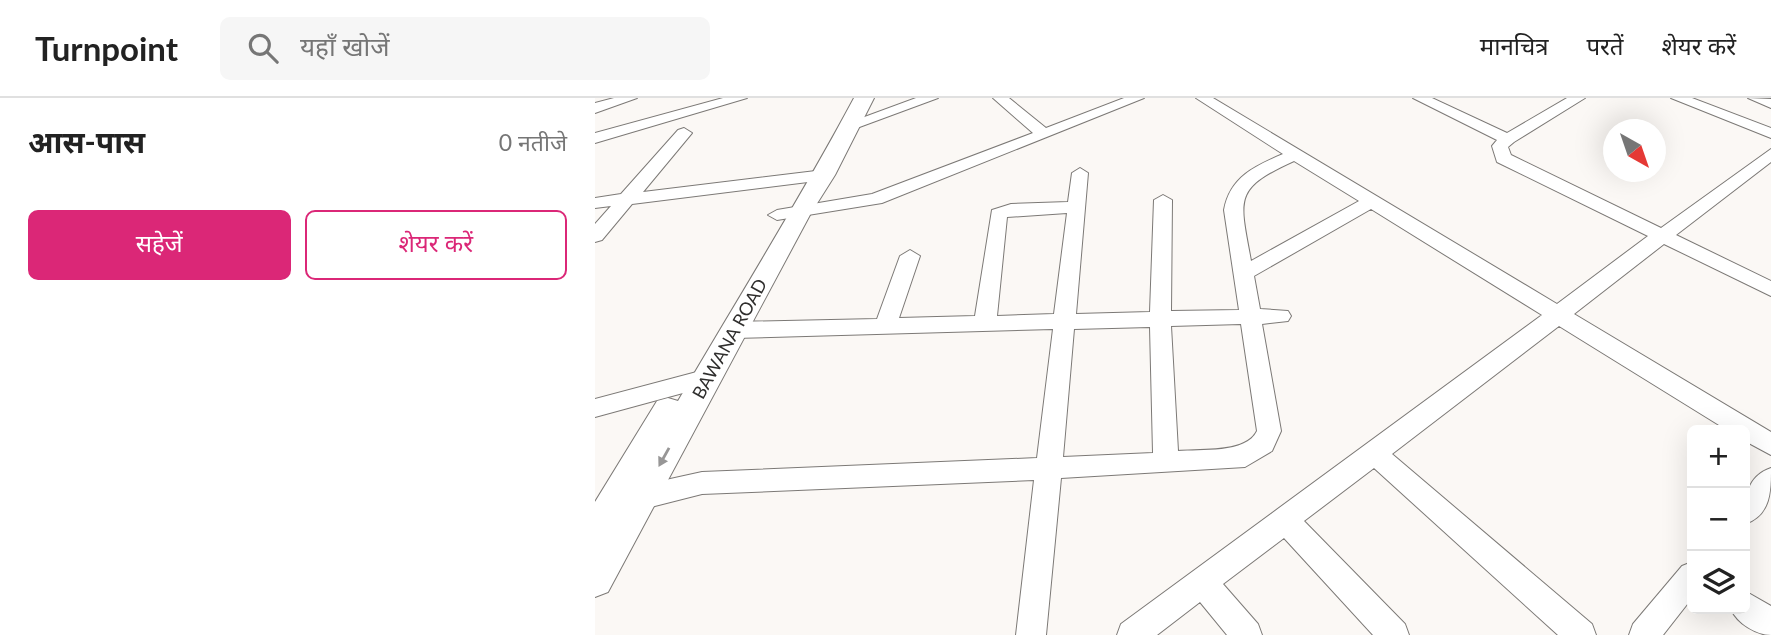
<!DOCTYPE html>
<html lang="hi">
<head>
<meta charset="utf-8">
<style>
  :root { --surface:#fff; --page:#f6f6f6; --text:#222; --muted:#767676; --line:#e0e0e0; --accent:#db2777 }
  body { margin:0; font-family:Lato,"Noto Sans Devanagari",sans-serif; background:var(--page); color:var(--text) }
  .controls { position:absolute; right:21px; bottom:21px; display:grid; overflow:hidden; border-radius:10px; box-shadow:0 7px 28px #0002 }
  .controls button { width:63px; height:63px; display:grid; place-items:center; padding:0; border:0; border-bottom:2px solid var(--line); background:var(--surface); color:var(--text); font:35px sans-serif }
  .compass { position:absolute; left:1008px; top:21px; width:63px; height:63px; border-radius:50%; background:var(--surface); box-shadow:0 7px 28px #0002; rotate:140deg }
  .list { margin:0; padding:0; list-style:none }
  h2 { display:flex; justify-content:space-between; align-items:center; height:91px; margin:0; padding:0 28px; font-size:30px }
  h2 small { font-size:23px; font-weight:400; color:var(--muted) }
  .actions { display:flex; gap:14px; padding:21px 28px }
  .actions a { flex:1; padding:16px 0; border:2px solid var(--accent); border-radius:10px; text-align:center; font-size:24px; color:var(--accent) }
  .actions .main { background:var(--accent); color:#fff }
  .icon { flex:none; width:38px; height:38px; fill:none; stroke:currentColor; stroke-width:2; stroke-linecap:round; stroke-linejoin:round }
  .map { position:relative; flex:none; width:1176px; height:537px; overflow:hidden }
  header { display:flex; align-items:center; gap:42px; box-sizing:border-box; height:98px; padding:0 35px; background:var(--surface); border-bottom:2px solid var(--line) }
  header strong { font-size:33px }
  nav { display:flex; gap:38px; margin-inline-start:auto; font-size:24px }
  .search { width:490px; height:63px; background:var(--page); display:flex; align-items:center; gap:18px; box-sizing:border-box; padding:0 24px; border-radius:10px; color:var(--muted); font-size:26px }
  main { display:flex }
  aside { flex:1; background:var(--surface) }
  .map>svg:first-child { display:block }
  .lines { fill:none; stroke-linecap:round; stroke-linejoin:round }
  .minor-casing { stroke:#7c7976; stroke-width:2 }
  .tertiary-casing { stroke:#7c7976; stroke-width:2 }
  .minor { fill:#fff; fill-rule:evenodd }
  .tertiary { fill:#fff; fill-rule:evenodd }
  .oneway { fill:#979696 }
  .labels { text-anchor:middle; stroke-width:7; stroke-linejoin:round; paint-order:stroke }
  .street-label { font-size:18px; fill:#2f2e2d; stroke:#fff }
</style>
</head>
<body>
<header>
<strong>Turnpoint</strong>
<div class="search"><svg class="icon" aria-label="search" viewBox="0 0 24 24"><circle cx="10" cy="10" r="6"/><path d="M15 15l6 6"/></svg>यहाँ खोजें</div>
<nav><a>मानचित्र</a><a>परतें</a><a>शेयर करें</a></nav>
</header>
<main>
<aside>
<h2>आस-पास<small>0 नतीजे</small></h2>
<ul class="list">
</ul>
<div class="actions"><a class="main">सहेजें</a><a>शेयर करें</a></div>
</aside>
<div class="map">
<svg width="1176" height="537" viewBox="0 0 1176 537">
  <rect width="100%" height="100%" fill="#fbf8f5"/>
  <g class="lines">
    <!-- minor casing -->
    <g class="minor-casing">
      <g id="minor">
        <polygon points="19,0 42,0 0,15 0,5"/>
        <polygon points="128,0 152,0 0,45 0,35"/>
        <polygon points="321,0 343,0 259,31 253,33 245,28"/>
        <polygon points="398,0 414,0 451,30 529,0 549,0 287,105 182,122 173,117 182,112 277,96 438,35"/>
        <path d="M601 0H618L962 206 1053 138 902 64 897 48 902 42 818 0H837L912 35 972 0H990L919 44 913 49 916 57 1066 130 1176 51V64L1081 137 1176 183V198L1069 146 979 216 1176 334V357L1150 343V332H1132L964 228 797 356 997 526 1001 537H963L779 370 709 423 810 526 814 537H778L689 440 628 486 663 526 667 537H632L605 504 562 537H522L526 526 947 217 776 111 659 178 665 211 693 213 696 218 693 223 667 226 686 333 677 353 650 369 466 380 451 537H421L439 382 107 396 48 411 0 428V404L48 387 107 374 442 360 458 231 139 240 131 237 128 232 131 227 139 224 282 221 305 158 315 152 325 158 304 220 380 218 397 112 416 106 473 104 477 75 485 70 493 75 481 216 555 214 559 102 568 97 577 102 576 213 644 212 629 112C635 79 660 68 688 56ZM699 63 764 103 656 163C645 101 637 91 699 63ZM472 115 459 216 402 218 412 119ZM646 226 662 333C651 356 605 351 583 353L576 228ZM555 229 558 355 468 359 479 231Z"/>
        <polygon points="1076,0 1097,0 1176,30 1176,40"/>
        <polygon points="1153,0 1176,1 1176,10"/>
        <polygon points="89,30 97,35 48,94 229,72 238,77 229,82 37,106 7,142 0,144 0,126 16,108 0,110 0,100 26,96 83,32"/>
        <polygon points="113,271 121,274 125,280 121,286 0,319 0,301"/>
        <path d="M1176 370C1176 393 1176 417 1150 426 1150 402 1150 379 1176 370Z"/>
        <polygon points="1097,464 1097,500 1068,537 1034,537 1038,526 1087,468"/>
        <path d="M1150 493 1176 508V537C1161 537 1142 525 1136 511H1150Z"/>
      </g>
    </g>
    <!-- tertiary casing -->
    <g class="tertiary-casing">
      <path id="tertiary" d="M259 0H279L240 77 216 115 13 494 0 499V404L62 303 73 300 83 303C142 202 204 103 259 0Z"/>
    </g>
    <!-- minor -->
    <use href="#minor" class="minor"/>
    <!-- tertiary -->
    <use href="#tertiary" class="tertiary"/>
  </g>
  <!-- one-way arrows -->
  <defs><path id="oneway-solid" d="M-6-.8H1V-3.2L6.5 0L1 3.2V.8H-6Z" transform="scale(1.75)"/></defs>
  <use class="oneway" href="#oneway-solid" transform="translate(69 359) rotate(119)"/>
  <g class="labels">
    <!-- street labels -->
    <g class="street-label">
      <text transform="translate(135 241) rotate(-61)" y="6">BAWANA ROAD</text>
    </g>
  </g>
</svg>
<div class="controls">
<button>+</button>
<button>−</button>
<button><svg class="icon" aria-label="layers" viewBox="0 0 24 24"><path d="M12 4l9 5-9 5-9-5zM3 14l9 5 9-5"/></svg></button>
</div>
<svg class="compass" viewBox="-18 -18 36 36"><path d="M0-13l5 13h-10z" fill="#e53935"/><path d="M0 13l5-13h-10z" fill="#767676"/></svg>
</div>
</main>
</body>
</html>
